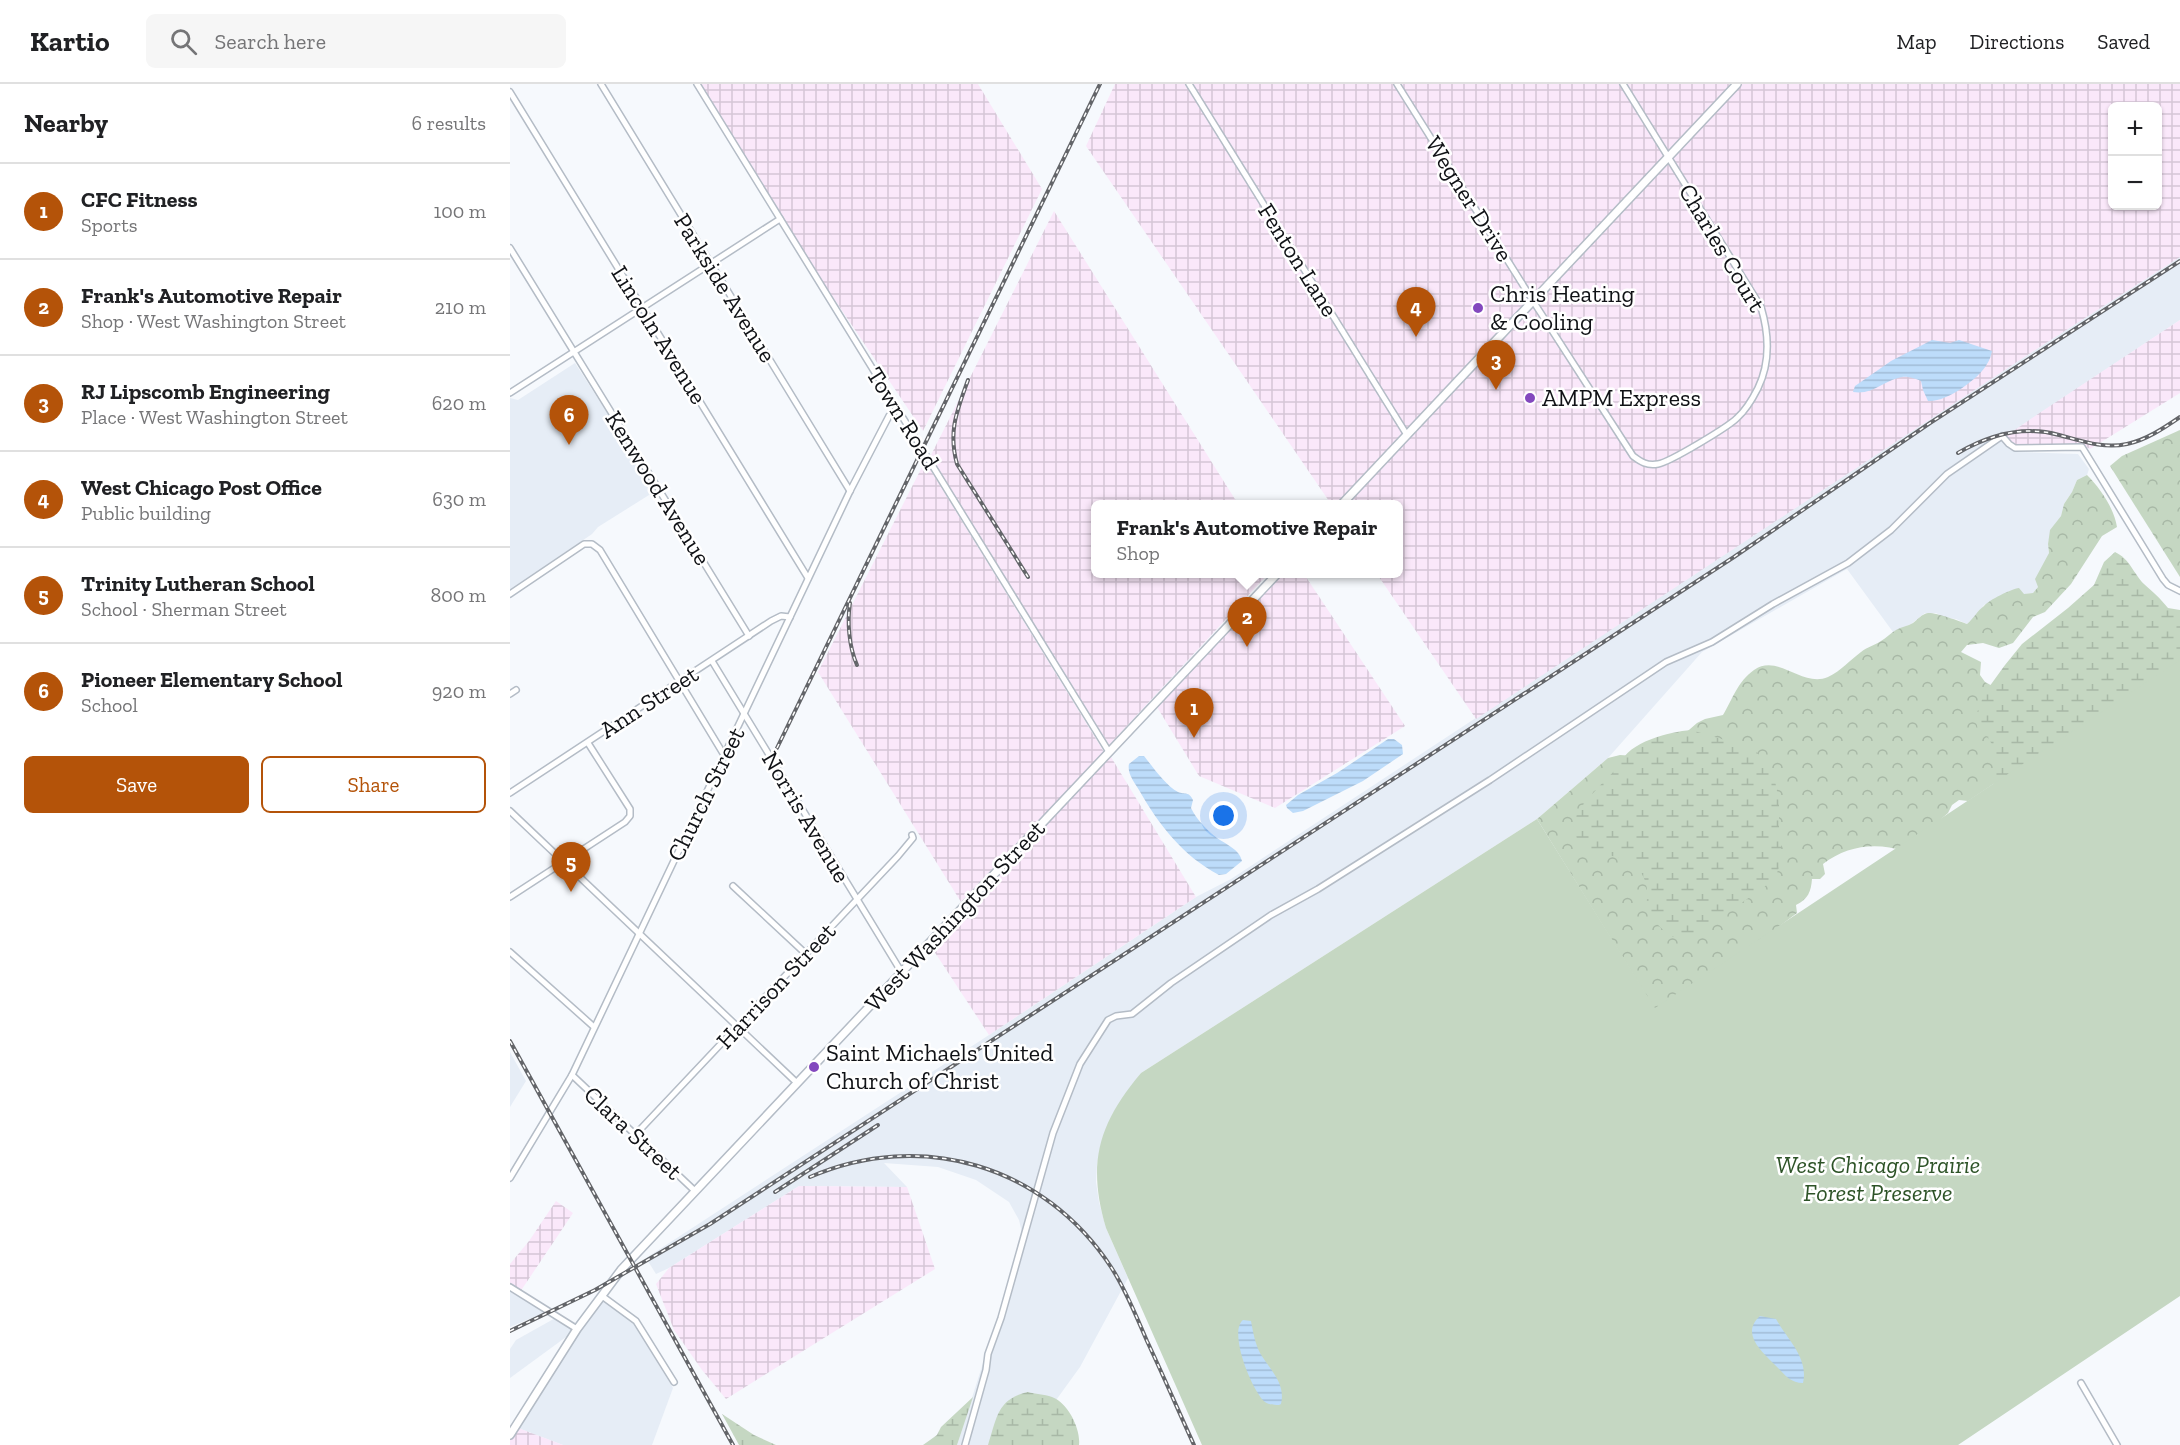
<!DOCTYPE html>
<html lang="en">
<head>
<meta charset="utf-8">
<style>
  :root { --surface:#fff; --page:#f6f6f6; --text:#202124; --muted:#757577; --line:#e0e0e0; --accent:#b45309 }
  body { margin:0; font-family:"Zilla Slab",serif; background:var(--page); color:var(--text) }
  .controls { position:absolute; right:18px; top:18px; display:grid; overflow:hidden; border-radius:9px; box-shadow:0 2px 4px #0004 }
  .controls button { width:54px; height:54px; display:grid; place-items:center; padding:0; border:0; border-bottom:2px solid var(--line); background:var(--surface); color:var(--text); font:30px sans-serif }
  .you { position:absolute; left:714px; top:732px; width:21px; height:21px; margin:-15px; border:4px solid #fff; border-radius:50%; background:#1a73e8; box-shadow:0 0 0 9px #1a73e833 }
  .badge { display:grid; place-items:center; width:39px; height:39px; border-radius:50%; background:var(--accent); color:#fff; font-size:20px; font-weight:700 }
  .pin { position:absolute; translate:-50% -50px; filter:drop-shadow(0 2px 3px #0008) }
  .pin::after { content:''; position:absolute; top:32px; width:21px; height:18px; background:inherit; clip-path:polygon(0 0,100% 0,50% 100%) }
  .popup { position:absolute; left:581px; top:416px; width:312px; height:78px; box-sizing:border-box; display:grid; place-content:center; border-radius:9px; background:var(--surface); filter:drop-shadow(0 2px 4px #0005); font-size:20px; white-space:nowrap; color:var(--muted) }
  .popup b { font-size:22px; color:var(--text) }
  .popup::after { content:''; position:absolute; left:50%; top:100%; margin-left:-12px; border:12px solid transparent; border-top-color:var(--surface) }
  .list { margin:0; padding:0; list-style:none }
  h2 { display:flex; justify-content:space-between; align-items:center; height:78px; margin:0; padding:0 24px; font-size:26px }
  h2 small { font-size:20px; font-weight:400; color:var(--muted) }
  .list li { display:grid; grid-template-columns:39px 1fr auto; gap:18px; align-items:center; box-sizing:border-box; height:96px; padding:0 24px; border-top:2px solid var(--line) }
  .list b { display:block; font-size:22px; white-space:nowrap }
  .list p { margin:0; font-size:20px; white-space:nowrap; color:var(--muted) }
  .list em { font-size:20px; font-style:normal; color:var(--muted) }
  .actions { display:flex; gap:12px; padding:18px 24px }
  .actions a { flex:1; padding:14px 0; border:2px solid var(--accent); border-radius:9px; text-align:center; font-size:21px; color:var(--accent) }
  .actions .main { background:var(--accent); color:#fff }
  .icon { flex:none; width:33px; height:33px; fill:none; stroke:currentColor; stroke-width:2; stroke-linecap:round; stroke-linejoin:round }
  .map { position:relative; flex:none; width:1670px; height:1361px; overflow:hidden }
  header { display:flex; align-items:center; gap:36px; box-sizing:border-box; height:84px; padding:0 30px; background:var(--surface); border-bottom:2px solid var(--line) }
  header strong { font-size:28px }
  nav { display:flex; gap:33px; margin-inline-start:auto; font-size:21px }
  .search { width:420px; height:54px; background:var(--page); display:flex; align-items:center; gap:15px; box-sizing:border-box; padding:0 21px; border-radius:9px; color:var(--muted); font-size:22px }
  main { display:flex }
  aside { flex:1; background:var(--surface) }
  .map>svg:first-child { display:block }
  .built { fill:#e6edf6 }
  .industrial { fill:url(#industrial-grid); fill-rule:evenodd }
  .forest { fill:url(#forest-crowns) }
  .wetland { fill:url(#wetland-marsh) }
  .green { fill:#c5d7c2 }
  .water { fill:url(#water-rules) }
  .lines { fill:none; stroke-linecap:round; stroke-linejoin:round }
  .street-casing { stroke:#b4bcc6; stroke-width:8 }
  .secondary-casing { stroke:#b4bcc6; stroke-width:10 }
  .street { stroke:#fff; stroke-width:5 }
  .secondary { stroke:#fff; stroke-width:7 }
  .rail-casing { stroke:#636569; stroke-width:4 }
  .rail { stroke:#fff; stroke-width:1.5; stroke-dasharray:4.5; stroke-linecap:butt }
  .poi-dot { fill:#8348be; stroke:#fff; stroke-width:2 }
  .labels { text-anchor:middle; stroke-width:5; stroke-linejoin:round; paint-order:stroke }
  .street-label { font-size:24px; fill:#101216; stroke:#fff }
  .poi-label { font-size:24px; fill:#101216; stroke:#fff; text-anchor:start }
  .park-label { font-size:24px; font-style:italic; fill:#2d5327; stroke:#fff }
</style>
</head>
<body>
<header>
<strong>Kartio</strong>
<div class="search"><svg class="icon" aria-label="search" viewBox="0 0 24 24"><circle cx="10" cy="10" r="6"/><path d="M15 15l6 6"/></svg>Search here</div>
<nav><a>Map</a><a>Directions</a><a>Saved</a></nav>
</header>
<main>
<aside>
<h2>Nearby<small>6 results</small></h2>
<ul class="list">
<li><span class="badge">1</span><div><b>CFC Fitness</b><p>Sports</p></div><em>100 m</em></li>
<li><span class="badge">2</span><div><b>Frank's Automotive Repair</b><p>Shop · West Washington Street</p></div><em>210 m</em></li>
<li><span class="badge">3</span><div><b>RJ Lipscomb Engineering</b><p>Place · West Washington Street</p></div><em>620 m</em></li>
<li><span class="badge">4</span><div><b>West Chicago Post Office</b><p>Public building</p></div><em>630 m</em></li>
<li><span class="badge">5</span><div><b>Trinity Lutheran School</b><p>School · Sherman Street</p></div><em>800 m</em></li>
<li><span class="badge">6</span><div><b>Pioneer Elementary School</b><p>School</p></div><em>920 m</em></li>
</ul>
<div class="actions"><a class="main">Save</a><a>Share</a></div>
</aside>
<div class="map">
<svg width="1670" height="1361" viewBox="0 0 1670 1361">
  <defs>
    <pattern id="industrial-grid" width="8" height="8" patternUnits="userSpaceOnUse" patternTransform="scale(1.5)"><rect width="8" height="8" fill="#fae8fa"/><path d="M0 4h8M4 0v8" fill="none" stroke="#d5c6d6"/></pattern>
    <pattern id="forest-crowns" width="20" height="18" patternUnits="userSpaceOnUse" patternTransform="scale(1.5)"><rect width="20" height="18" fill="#c5d7c2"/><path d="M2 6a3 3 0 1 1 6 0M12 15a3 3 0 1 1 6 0" fill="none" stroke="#a8b8a6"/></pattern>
    <pattern id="wetland-marsh" width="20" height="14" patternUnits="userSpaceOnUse" patternTransform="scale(1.5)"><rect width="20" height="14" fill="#c5d7c2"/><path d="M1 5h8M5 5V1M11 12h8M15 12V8" fill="none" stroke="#a8b8a6"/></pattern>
    <pattern id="water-rules" width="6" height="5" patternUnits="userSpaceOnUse" patternTransform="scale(1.5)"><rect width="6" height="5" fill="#bddcfa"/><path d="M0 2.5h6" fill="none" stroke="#a1bcd6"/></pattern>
  </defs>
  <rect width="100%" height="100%" fill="#f6f9fd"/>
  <!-- built -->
  <g class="built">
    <polygon points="1670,173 1670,236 1496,352 1505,361 1505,368 1568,370 1579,385 1577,391 1567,396 1562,408 1554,420 1551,432 1541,446 1538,460 1539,469 1528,503 1523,509 1488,514 1474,521 1466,532 1457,540 1446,535 1436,534 1426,529 1415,529 1401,540 1383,548 1337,485 1192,568 1098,674 1027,735 631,989 603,1029 590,1065 587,1080 586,1098 589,1118 596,1144 618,1194 570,1283 536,1330 504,1361 447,1361 513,1153 509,1136 499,1118 466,1096 428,1083 374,1079 397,1103 289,1102 159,1184 146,1190 136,1174 479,951 686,813 721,795 1522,268"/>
    <polygon points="65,279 147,406 88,443 82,450 0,506 0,314 8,316"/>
    <polygon points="0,968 16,997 0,1023"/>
    <polygon points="0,1205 36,1228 0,1243"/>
    <polygon points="91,1216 124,1238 163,1304 142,1361 53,1361 8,1344"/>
    <polygon points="49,1232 67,1245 0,1294 0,1265 6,1256"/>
  </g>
  <!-- industrial -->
  <g class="industrial">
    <polygon points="190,0 468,0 532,105 413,347 300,179"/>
    <path d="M605 0H1670V173L1522 268 966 635 867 490H888V420H821L576 62ZM1602 22H1648V122H1602Z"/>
    <polygon points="544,127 728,420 586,420 586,490 758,490 599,661 420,373"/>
    <polygon points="1670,236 1670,309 1580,365 1570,360 1505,361 1497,355 1496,352 1528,330"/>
    <polygon points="415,377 594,668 451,818 308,588"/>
    <polygon points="773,490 794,490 895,642 765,724 689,692 647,623"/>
    <polygon points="601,673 686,813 479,951 420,861"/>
    <polygon points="289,1102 397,1103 425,1185 216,1315 192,1286 164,1246 146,1200 159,1184"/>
    <polygon points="46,1117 63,1129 10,1208 0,1202 0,1180 19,1157"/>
    <polygon points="8,1344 53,1361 0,1361 0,1356"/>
  </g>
  <!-- forest -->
  <g class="forest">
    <polygon points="1670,346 1670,493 1600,382 1612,372"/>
    <path d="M1577 391C1590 404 1604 424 1607 443L1592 452 1561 500 1535 528 1523 533 1503 559 1489 564 1473 559 1457 561 1451 568 1471 578 1470 591 1475 598 1564 646 1458 717 1449 716 1442 721 1438 729 1394 767C1367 758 1337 761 1313 780L1315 790 1310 795H1302C1301 808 1298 815 1286 821L1287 829 1149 932 1027 735 1098 674 1110 671 1125 672 1172 652 1187 639 1195 635 1213 631C1222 616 1228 597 1244 586 1268 569 1292 604 1318 593 1331 587 1340 576 1351 568 1357 563 1365 561 1371 557 1376 554 1381 549 1386 546 1391 543 1398 542 1403 539 1408 535 1412 530 1418 529 1424 528 1450 537 1457 540 1464 534 1467 527 1474 522 1479 516 1501 505 1509 504L1514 510 1523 509 1528 503 1525 495 1539 469 1538 460 1540 446 1551 432 1554 420 1562 408 1567 396Z"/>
  </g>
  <!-- wetland -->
  <g class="wetland">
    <path d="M1605 468C1620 475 1623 489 1634 500 1643 508 1650 514 1658 524L1670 526V670L1484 700 1482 697 1486 666 1473 647 1468 645 1465 634 1474 610 1495 581 1512 560 1558 524 1584 501 1594 478Z"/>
    <path d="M1181 646 1245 665 1265 697 1269 717V745L1272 751 1270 780 1265 795 1184 853C1168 859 1158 851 1147 840 1144 837 1139 834 1138 830 1135 822 1138 814 1137 806 1137 795 1127 780 1118 775L1071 766C1068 757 1063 748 1064 738 1067 722 1098 694 1110 681 1117 658 1159 648 1181 646Z"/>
    <path d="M518 1308C525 1310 534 1310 542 1313 558 1319 571 1345 569 1361H478C487 1334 487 1315 518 1308Z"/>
    <polygon points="463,1313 447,1361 413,1361 427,1351 431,1343"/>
    <polygon points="212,1330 244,1351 266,1361 229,1361"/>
  </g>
  <!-- green -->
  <path class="green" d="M1670 576V1212L1448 1361H692L596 1144C577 1080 588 1040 631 989L1027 735 1145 924Z"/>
  <!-- water -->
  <g class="water">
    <path d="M1422 256 1440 259 1449 256 1482 267C1481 271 1480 276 1477 280 1469 295 1435 319 1418 317L1413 306 1411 297C1406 295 1398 292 1392 293 1372 297 1364 311 1343 308L1345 302 1381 277Z"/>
    <polygon points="878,655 884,655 892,661 893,670 853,697 793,727 783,729 777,724 776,721 788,711 827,689"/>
    <path d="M629 672H634C642 682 656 702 668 708 675 711 679 707 683 716L681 724C687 736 697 746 707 754 717 761 729 765 732 777L716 790 709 791C673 772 649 741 629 706 624 698 617 689 619 680Z"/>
    <path d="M1250 1232 1266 1235C1277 1255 1299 1274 1293 1299 1279 1299 1273 1288 1263 1279 1250 1266 1231 1249 1250 1232Z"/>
    <path d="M733 1236 741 1237C743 1248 745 1259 750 1269 760 1286 776 1299 771 1320L769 1321C764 1321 759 1321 755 1318 742 1307 718 1248 733 1236Z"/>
  </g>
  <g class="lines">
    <!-- street casing -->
    <g class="street-casing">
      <g id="street">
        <polyline points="91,0 340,407"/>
        <polyline points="187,0 599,668"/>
        <polyline points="679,0 897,351"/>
        <path d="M887 0 1023 217 1123 372C1131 378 1137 382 1148 380 1160 378 1218 343 1227 334 1236 326 1243 314 1248 304 1261 277 1259 250 1251 223L1113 0"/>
        <polyline points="0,8 298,494"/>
        <polyline points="0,164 239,552"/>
        <polyline points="0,309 270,135"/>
        <polyline points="0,510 74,460 82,460 90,466 214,671"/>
        <polyline points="202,577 392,889"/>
        <polyline points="0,610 6,606"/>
        <polyline points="0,709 261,537 271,532 280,533"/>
        <polyline points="0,727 287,999"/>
        <polyline points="223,802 296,870"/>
        <polyline points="0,813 115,738 120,732 120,725 78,659"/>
        <polyline points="0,868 84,943"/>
        <polyline points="62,991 185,1107"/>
        <polyline points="125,1051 388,772 403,754 402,751"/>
        <polyline points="0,1094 62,991 340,407 379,332 387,325"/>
        <polyline points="0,1203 67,1245"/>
        <polyline points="92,1212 126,1237 164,1298"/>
        <polyline points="1571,1299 1607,1361"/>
        <polyline points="455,1361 476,1286 478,1270 491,1234 543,1049 570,980 598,936 606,932 622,930 661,899 761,831 808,805 980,696 1156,578 1202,558 1263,520 1338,479 1381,446 1437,390 1492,352 1499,360 1505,364 1572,363 1653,495 1658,501 1670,507"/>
      </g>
    </g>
    <!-- secondary casing -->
    <g class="secondary-casing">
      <g id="secondary">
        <polyline points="832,420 1227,0"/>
        <polyline points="0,1351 67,1245 111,1186 767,490"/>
      </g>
    </g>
    <!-- street -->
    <use href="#street" class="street"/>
    <!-- secondary -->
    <use href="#secondary" class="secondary"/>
    <!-- rail casing -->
    <g class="rail-casing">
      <g id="rail">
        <path d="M458 296C447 327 438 347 447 380L518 493"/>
        <path d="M1448 369C1479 351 1513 341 1549 351 1572 357 1593 365 1617 360 1636 356 1654 344 1670 333"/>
        <path d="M340 519C337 538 339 563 347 581"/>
        <polyline points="267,664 590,0"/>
        <polyline points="0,957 223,1361"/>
        <path d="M300 1093C411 1045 534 1081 601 1183 616 1206 626 1232 637 1257 653 1291 668 1326 684 1361"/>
        <polyline points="265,1108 368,1041"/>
        <polyline points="0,1247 85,1206 200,1140 1224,473 1420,339 1670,177"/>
      </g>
    </g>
    <!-- rail -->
    <use href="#rail" class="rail"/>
  </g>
  <!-- markers -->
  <g class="poi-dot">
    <circle cx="968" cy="224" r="6"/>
    <circle cx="1020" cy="314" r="6"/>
    <circle cx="304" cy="983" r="6"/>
  </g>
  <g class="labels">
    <!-- street labels -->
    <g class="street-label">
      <text transform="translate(959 115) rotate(58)" y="8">Wegner Drive</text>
      <text transform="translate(1212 164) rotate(59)" y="8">Charles Court</text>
      <text transform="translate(788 176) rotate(58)" y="8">Fenton Lane</text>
      <text transform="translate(215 204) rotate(58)" y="8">Parkside Avenue</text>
      <text transform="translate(149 251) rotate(58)" y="8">Lincoln Avenue</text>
      <text transform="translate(393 334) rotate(58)" y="8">Town Road</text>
      <text transform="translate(148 404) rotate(58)" y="8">Kenwood Avenue</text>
      <text transform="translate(139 618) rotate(-33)" y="8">Ann Street</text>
      <text transform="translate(196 710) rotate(-64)" y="8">Church Street</text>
      <text transform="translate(296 733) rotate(59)" y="8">Norris Avenue</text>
      <text transform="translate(445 832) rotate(-47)" y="8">West Washington Street</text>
      <text transform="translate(266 902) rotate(-47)" y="8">Harrison Street</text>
      <text transform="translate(123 1049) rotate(43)" y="8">Clara Street</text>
    </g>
    <!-- poi labels -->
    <g class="poi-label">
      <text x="980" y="218">Chris Heating<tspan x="980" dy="28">&amp; Cooling</tspan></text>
      <text x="1032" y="322">AMPM Express</text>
      <text x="316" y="977">Saint Michaels United<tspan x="316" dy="28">Church of Christ</tspan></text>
    </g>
    <!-- park labels -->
    <g class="park-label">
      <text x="1368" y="1089">West Chicago Prairie<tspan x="1368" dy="28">Forest Preserve</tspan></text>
    </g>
  </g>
</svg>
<div class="controls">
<button>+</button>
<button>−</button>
</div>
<div class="you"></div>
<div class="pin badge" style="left:684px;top:654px">1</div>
<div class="pin badge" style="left:737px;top:563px">2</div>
<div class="popup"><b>Frank's Automotive Repair</b>Shop</div>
<div class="pin badge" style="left:986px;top:306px">3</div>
<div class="pin badge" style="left:906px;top:253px">4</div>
<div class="pin badge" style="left:61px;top:808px">5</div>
<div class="pin badge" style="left:59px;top:361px">6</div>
</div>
</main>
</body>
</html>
